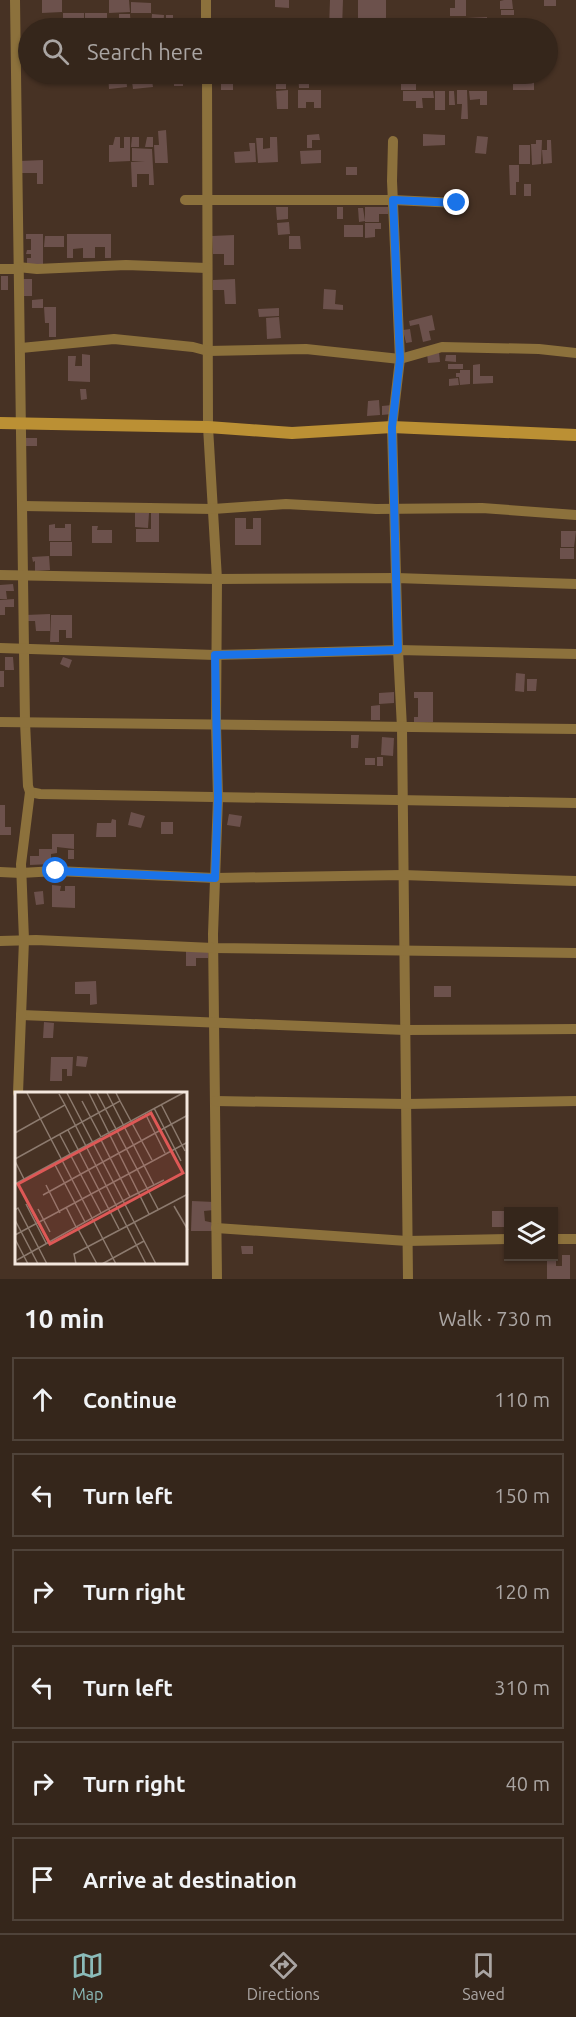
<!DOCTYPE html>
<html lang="en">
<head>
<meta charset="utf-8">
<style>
  :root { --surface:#35261b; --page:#403228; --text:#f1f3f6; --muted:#aaa5a3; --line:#4f433a; --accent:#8bbbb9 }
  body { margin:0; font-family:Ubuntu,sans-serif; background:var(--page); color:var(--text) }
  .controls { position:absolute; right:18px; bottom:18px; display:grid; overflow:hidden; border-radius:0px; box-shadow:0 2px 4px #0004 }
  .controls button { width:54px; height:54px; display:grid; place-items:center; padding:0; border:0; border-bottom:2px solid var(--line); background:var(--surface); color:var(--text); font:30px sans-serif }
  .stop { position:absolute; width:18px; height:18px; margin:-14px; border:4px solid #1a73e8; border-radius:50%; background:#fff }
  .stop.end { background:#1a73e8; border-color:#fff; box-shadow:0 2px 6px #0008 }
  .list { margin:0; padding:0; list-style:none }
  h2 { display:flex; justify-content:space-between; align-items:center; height:78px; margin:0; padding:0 24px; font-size:26px }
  h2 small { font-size:20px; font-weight:400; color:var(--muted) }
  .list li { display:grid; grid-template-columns:39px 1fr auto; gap:18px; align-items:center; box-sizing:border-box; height:84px; margin:0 12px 12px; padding:0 12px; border:2px solid var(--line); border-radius:0px }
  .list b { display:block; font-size:22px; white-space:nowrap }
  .list em { font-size:20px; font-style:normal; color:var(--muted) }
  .icon { flex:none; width:33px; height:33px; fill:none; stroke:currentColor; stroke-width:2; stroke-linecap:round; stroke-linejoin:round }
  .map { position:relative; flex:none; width:576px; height:1279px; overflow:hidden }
  .search { position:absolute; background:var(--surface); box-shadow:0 2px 4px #0004; left:18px; right:18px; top:18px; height:66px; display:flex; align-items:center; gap:15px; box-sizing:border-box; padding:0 21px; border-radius:33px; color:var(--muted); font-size:22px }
  .sheet { height:654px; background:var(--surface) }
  nav { display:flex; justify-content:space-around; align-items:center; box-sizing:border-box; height:84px; border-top:2px solid var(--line); background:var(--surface); font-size:16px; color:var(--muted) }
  nav a { display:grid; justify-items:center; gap:3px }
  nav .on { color:var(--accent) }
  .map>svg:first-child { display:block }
  .building { fill:#6c514c }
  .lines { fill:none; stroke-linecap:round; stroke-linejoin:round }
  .street { stroke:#8c713c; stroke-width:10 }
  .secondary { stroke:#bb9034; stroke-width:12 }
  .route { stroke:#1a73e8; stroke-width:8 }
  .inset-road { fill:none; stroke:#8c7a6e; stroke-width:1.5 }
  .view { fill:#de5856; fill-opacity:0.15; stroke:#de5856; stroke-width:3 }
  .inset-edge { fill:none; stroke:#f4e7de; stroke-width:3 }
</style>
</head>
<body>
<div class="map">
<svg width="576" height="1279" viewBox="0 0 576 1279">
  <rect width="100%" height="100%" fill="#473224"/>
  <!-- building -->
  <g class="building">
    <polygon points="42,0 62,0 62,12 42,13"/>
    <polygon points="109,0 129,0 130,12 109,13"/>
    <polygon points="275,0 289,0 289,8 275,7"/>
    <polygon points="330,0 343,0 342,28 329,28"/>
    <polygon points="358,0 386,0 386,18 358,19"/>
    <polygon points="455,0 466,0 466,16 450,16 450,8 455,8"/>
    <polygon points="504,0 512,0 513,9 500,9 500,1"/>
    <rect x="544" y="0" width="12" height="6"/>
    <polygon points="131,2 151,3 151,13 131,13"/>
    <rect x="501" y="10" width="13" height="5"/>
    <rect x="63" y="13" width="21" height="15"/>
    <rect x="85" y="13" width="22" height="15"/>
    <polygon points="119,14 130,14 131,28 119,26"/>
    <polygon points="152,14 164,15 163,28 151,28"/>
    <rect x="166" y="15" width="7" height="9"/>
    <polygon points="487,17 487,27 467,28 467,18"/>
    <polygon points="385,19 386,28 378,28 378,20"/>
    <polygon points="108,74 126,74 127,87 109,89"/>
    <polygon points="131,74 151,74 153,87 133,89"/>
    <polygon points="209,74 233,74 233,90 221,90 221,80 210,80"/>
    <rect x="276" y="74" width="10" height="15"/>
    <rect x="287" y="74" width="10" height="8"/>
    <polygon points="298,74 309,74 309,88 299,88"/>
    <polygon points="183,75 183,86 174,86 174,76"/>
    <polygon points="534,76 534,90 513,90 513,79 528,81 528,77"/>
    <rect x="401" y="77" width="15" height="13"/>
    <polygon points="288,90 288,109 277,109 276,91"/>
    <polygon points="298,90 321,90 321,108 314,108 314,102 306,102 306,108 298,108"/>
    <polygon points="457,90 467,90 468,119 461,119 462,104 457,104"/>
    <polygon points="403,91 433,91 434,98 422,98 423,108 416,108 416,101 403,101"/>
    <rect x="435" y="91" width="10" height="19"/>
    <polygon points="449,91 454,91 455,105 449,105"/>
    <polygon points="469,91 487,91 487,105 480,105 480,99 470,100"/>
    <polygon points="166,130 168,163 155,163 154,145 159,145 158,131"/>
    <polygon points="319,134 320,140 312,140 312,148 307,148 307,135"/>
    <polygon points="423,134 445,135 445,145 423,146"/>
    <polygon points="477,136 488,137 486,154 475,153"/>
    <polygon points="115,137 120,137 120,148 124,148 124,137 130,137 130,161 109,162 109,145 113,145"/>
    <polygon points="132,137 139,137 139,147 131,147"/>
    <polygon points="147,137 153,137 153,147 145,147"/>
    <polygon points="270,137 277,137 278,162 258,163 256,138 263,138 263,149 270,148"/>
    <polygon points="536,140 542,140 541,164 532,165 531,144 536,144"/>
    <polygon points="547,140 551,140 552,163 543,164 542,150 547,150"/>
    <polygon points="249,143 255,143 256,162 235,163 234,152 250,151"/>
    <rect x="519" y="145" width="11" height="19"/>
    <polygon points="132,148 152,149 154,185 149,185 149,174 137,174 137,187 132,187 131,162 145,162 132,161"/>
    <polygon points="321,150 321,163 301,164 300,151"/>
    <polygon points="43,160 43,184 37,184 37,173 20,173 20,161"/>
    <polygon points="509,165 519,165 519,182 516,182 516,195 510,195"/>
    <rect x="346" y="167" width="11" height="8"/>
    <rect x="524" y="184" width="7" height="12"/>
    <polygon points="276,207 288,207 288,219 277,220"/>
    <rect x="337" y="207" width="6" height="12"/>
    <polygon points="365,207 388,207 388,214 379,214 379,222 365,222"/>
    <polygon points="358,208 363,208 365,221 359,222"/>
    <polygon points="289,222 290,234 278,235 277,223"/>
    <polygon points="365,223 381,223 381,229 375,229 375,237 365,238"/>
    <rect x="344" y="225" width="19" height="12"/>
    <polygon points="26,234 43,234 43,264 27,264 27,258 31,258 31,254 26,254 27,250 31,250 31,239 26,239"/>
    <polygon points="67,234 111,234 111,258 105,258 105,247 95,247 95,258 83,258 83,248 73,249 73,258 67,258"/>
    <polygon points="234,235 234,265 224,265 224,254 213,254 212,236"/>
    <polygon points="45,236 64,236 64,247 44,247"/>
    <polygon points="289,236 300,236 301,249 289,249"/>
    <rect x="1" y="276" width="7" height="14"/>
    <polygon points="22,279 32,279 32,296 21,296"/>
    <polygon points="235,279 236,304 225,304 224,290 213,290 213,280"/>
    <polygon points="324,289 336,290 335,304 343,305 343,310 323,309"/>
    <polygon points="43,299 43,308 32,308 32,300"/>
    <polygon points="44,307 56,307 56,337 49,337 49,323 45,323"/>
    <polygon points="279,308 279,316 259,317 258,309"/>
    <polygon points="432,315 435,330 429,331 431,340 423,342 419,324 410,326 409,321"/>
    <polygon points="279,317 281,338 267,339 266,318"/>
    <polygon points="410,329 412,342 406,343 403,330"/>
    <polygon points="439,352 440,362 428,363 427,353"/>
    <polygon points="82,354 90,355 90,382 68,381 68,356 76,356 75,366 82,366"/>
    <polygon points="446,355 456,355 456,362 445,361"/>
    <rect x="448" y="364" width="15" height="5"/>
    <polygon points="480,364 480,376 493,376 493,383 473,384 473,365"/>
    <polygon points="460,370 470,370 470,384 460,385 459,377 456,377 456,373 460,373"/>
    <polygon points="458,378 459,385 449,386 449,379"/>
    <polygon points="80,389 86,389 87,399 81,400"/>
    <polygon points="379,400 380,415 367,416 368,401"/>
    <polygon points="392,405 392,414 382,415 382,406"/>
    <rect x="25" y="438" width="12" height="8"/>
    <polygon points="135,512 149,513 148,528 135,527"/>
    <polygon points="151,512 159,512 159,542 136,542 136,529 151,529"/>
    <polygon points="235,518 246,518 246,529 253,529 253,518 261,518 261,545 235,545"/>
    <polygon points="55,524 55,528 65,528 65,524 71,524 71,541 49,541 49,525"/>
    <polygon points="92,526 98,526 97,530 112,530 112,543 92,543"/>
    <polygon points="561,531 576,531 574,547 561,547"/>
    <rect x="50" y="542" width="22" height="14"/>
    <rect x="560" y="548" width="14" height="11"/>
    <polygon points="49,556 50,570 35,571 35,561 33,562 32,557"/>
    <polygon points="13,584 14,591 6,591 7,599 0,599 0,585"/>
    <polygon points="14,599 14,607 5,607 5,615 0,615 0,600"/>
    <polygon points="50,614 50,631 36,631 35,621 27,621 26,615"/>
    <polygon points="51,615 72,615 72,638 66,638 66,630 59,630 59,642 50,642"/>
    <polygon points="5,657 13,657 14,670 5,670"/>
    <polygon points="63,657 72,660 69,668 60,664"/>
    <rect x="0" y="671" width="4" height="16"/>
    <polygon points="516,673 525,674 524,692 515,691"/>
    <polygon points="527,679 537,679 536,691 527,691"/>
    <polygon points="394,692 394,703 379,704 379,693"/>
    <polygon points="414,692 433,692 433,722 414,722 414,717 418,717 418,698 414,698"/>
    <polygon points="380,705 380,720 371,720 371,706"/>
    <polygon points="351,735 359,735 358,748 351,748"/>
    <polygon points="382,737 394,738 393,756 381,755"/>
    <rect x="377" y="757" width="6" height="9"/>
    <rect x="365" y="758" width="10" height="7"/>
    <polygon points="0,805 5,805 5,827 11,827 11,835 0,835"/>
    <polygon points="131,812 145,816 141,828 128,825"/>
    <polygon points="229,814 242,816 240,827 227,825"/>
    <polygon points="112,819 116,820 116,837 96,837 97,823 111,823"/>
    <rect x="161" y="822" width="12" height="12"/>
    <polygon points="52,834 74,834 74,849 57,847 57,853 51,854 51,864 30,865 30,856 39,856 39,849 52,849"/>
    <rect x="68" y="850" width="6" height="9"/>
    <polygon points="52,885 61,886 60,891 65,891 65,886 75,886 75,908 52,907"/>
    <polygon points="43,891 44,904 36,905 34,892"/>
    <polygon points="186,950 208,950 208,958 196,958 196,966 186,966"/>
    <polygon points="96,981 97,1004 90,1005 90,994 75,994 75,982"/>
    <rect x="434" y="986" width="17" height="11"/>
    <polygon points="44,1022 54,1023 53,1038 43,1038"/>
    <polygon points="77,1056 88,1057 86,1067 76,1066"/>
    <polygon points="51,1057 73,1057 72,1076 67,1076 67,1069 62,1069 62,1081 50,1081"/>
    <polygon points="192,1201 214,1202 214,1210 204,1211 205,1221 214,1223 214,1231 191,1231"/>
    <rect x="492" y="1211" width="14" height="16"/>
    <polygon points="241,1246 253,1246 253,1254 242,1254"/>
    <polygon points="554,1247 556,1247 556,1266 562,1266 562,1255 570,1255 570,1279 547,1279 547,1256 554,1256"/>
  </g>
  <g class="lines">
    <!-- street -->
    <g class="street">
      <polyline points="15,0 25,722 28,786 30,792 40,794 576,803"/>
      <polyline points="206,0 206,28"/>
      <polyline points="207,74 208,427 217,579 216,724 218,798 213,934 217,1279"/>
      <polyline points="393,141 392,181 400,359 392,427 398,650 402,728 408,1279"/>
      <polyline points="185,200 393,200 457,203"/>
      <polyline points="18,267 37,269 126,265 207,268"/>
      <polyline points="0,269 19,269"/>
      <polyline points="21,348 114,339 193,347 208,351 306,349 400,359 442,347 539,349 576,353"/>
      <polyline points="23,506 213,509 286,504 376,509 482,508 576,515"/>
      <polyline points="0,575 217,579 396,578 576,584"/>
      <polyline points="0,648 215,655 398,650 576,654"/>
      <polyline points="0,722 576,729"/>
      <polyline points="0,872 21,873 56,871 215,878 403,875 576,881"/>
      <polyline points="0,941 36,940 213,948 576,953"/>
      <polyline points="21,1015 405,1030 576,1029"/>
      <polyline points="18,1093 24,940 21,864 30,792"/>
      <polyline points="215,1101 406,1104 576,1101"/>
      <polyline points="216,1228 407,1241 508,1239"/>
      <polyline points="554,1239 576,1239"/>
    </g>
    <!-- secondary -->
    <polyline class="secondary" points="0,423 208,427 292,433 392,427 576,435"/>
  </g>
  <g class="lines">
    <!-- route -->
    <polyline class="route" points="56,871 215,878 218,798 215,655 398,650 392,427 400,359 393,200 457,203"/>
  </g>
  <!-- overview -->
  <g transform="translate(15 1092)">
    <rect width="172" height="172" fill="#473224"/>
    <path class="inset-road" d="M12 1 101 172M52 1 141 172M74 1 134 122M82 1 101 37 86 45M92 1 139 93M67 9 86 45M105 9 137 68M146 12 170 59M50 13 131 172M139 16 166 69M130 21 150 61M53 38 104 137M0 41 50 13 44 2M45 43 86 121M0 67 105 9 101 1M0 69 9 87M39 71 70 130M0 92 85 46 115 105 2 168M31 93 45 121M28 103 173 23M115 105 149 88M11 112 31 151M159 114 173 138M51 115 61 135M23 117 35 140M143 117 101 37 168 1M0 118 3 116 32 172M0 128 23 172M62 135 82 172M0 143 173 50M0 147 13 172M61 172 59 162 173 102M87 172 129 149"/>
    <path class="view" d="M136 21 168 81 35 152 3 92Z"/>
    <rect width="172" height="172" class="inset-edge"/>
  </g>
</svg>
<div class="controls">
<button><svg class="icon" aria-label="layers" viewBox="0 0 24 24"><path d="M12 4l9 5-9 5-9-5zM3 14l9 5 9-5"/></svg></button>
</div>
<div class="stop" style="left:56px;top:871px"></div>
<div class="stop end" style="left:457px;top:203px"></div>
<div class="search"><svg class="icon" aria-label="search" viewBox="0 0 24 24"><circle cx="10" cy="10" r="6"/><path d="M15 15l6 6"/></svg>Search here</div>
</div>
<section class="sheet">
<h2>10 min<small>Walk · 730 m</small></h2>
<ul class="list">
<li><svg class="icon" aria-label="ahead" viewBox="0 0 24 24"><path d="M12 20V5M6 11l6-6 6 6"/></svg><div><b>Continue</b></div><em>110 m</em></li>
<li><svg class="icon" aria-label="left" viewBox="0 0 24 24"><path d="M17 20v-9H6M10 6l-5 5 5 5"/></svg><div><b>Turn left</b></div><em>150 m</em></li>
<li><svg class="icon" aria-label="right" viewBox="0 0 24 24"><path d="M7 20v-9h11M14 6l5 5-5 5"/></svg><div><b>Turn right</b></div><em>120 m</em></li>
<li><svg class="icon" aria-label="left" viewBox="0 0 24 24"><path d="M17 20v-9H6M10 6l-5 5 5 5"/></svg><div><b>Turn left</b></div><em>310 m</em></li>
<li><svg class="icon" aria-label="right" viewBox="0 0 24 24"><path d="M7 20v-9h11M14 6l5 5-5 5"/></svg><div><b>Turn right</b></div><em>40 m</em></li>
<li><svg class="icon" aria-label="arrive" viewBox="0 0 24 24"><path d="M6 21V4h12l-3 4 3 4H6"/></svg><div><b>Arrive at destination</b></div></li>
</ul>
</section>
<nav>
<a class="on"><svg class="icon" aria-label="map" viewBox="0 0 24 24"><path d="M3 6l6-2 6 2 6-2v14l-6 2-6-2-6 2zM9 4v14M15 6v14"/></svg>Map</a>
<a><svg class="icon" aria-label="directions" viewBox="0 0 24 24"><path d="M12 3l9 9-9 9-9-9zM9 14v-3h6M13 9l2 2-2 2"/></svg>Directions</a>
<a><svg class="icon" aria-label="saved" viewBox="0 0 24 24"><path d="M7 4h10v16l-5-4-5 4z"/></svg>Saved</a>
</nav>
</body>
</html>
